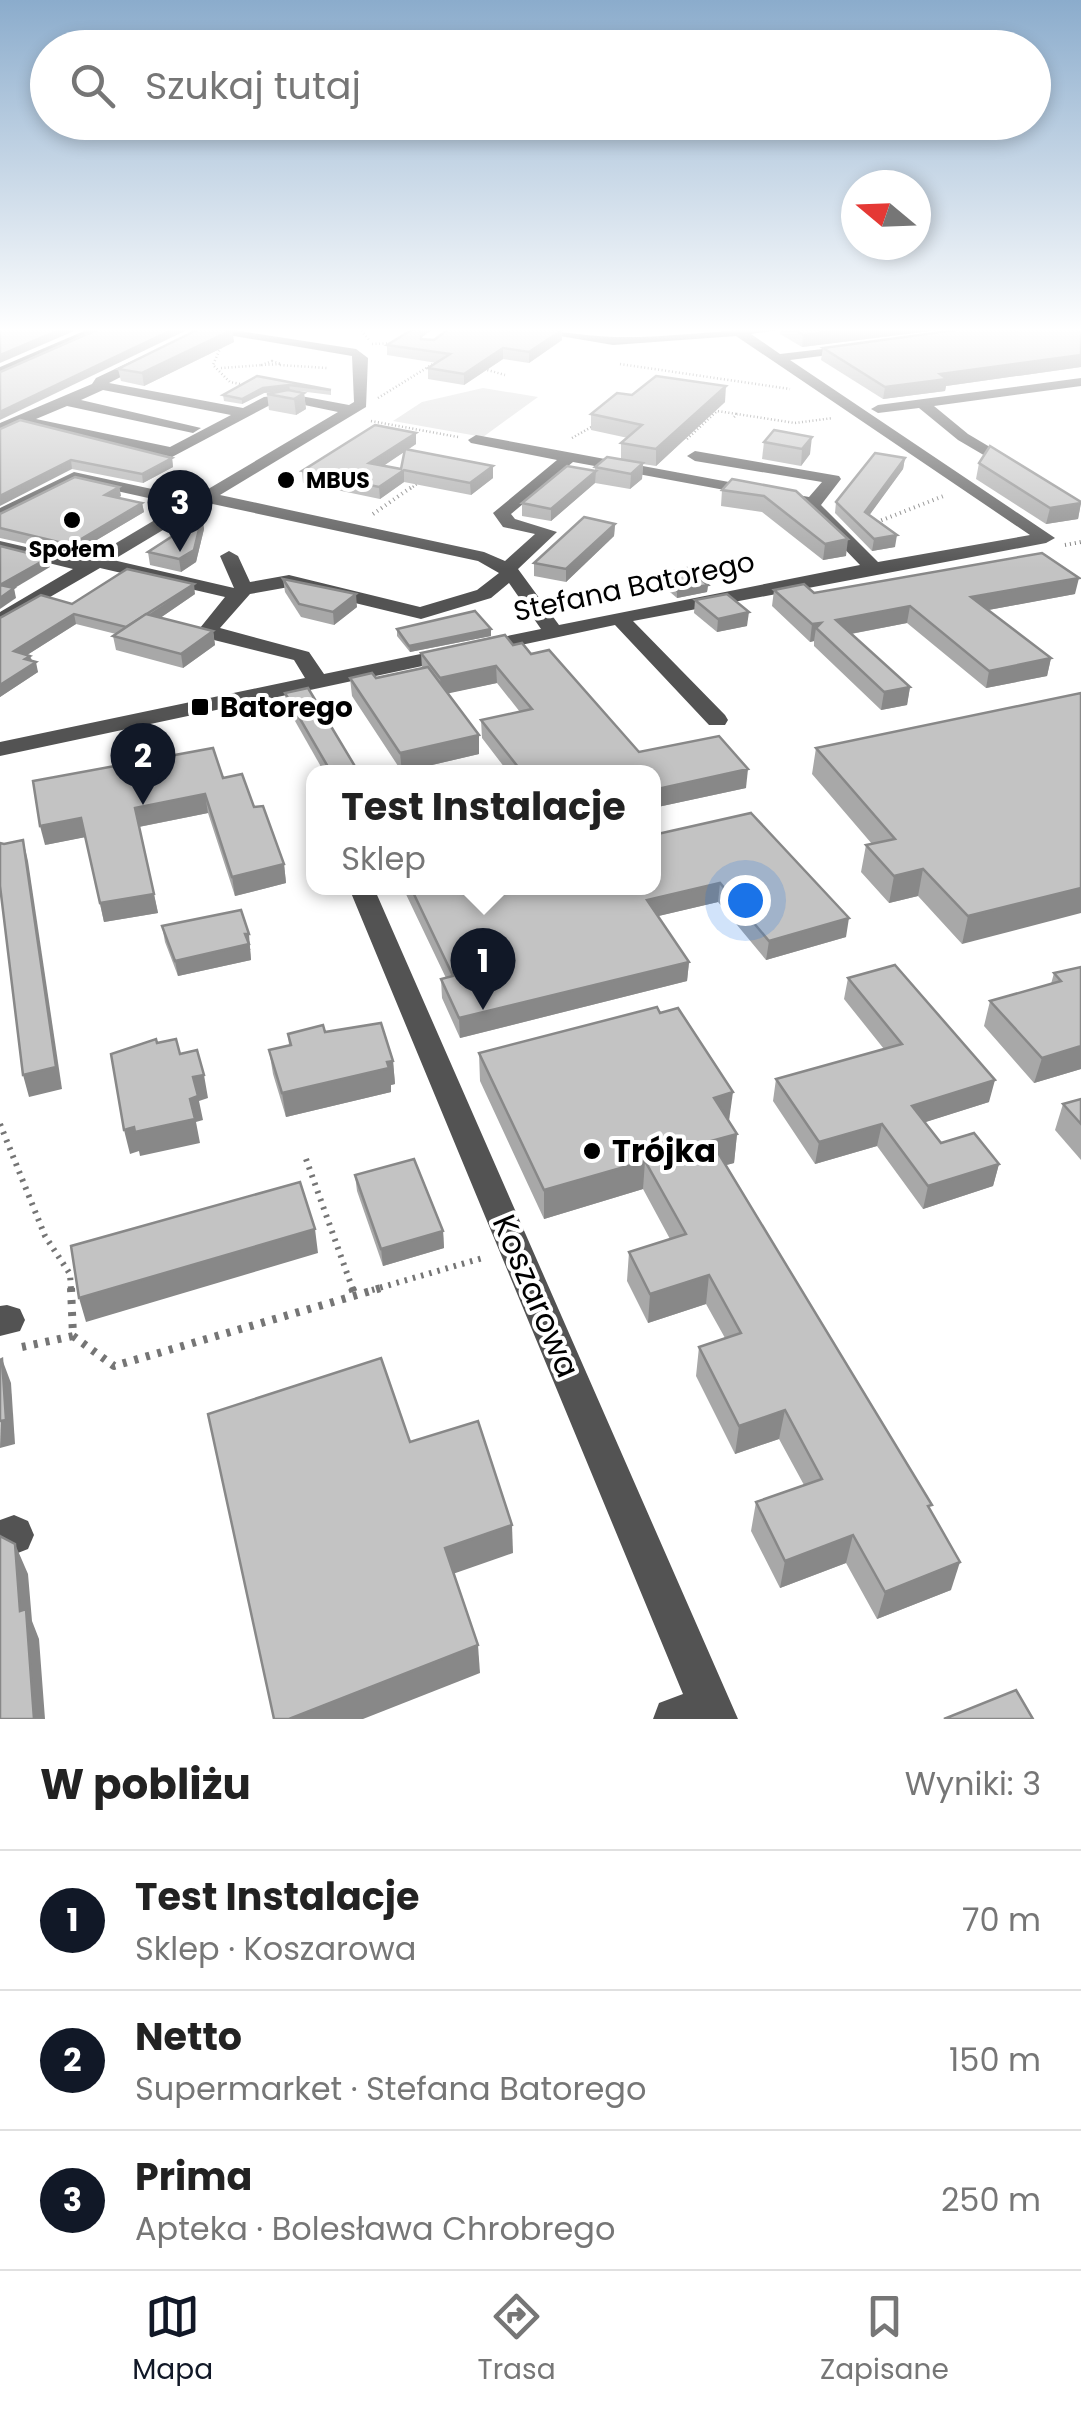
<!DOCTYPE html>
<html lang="pl">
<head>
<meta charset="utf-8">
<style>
  :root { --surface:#fff; --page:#f6f6f6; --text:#222; --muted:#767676; --line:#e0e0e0; --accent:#111827 }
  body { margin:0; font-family:Poppins,sans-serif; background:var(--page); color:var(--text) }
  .compass { position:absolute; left:841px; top:170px; width:90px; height:90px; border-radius:50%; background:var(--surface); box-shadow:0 5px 15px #0003; rotate:289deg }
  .you { position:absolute; left:745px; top:900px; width:35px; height:35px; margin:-25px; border:8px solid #fff; border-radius:50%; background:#1a73e8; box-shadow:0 0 0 15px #1a73e833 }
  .badge { display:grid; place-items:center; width:65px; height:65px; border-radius:50%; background:var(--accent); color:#fff; font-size:32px; font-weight:700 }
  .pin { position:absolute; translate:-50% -82px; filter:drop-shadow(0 2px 5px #0008) }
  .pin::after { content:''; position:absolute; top:52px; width:35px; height:30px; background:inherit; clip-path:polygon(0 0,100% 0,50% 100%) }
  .popup { position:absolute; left:306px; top:765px; width:355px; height:130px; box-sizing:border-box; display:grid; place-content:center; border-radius:20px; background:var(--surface); filter:drop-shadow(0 2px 8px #0005); font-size:32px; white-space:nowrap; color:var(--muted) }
  .popup b { font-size:38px; color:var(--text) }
  .popup::after { content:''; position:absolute; left:50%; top:100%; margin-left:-20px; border:20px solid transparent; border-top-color:var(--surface) }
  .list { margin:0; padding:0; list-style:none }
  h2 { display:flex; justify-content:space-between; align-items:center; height:130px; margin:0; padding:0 40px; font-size:42px }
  h2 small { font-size:32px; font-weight:400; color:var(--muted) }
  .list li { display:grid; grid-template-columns:65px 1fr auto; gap:30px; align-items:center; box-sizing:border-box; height:140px; padding:0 40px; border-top:2px solid var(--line) }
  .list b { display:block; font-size:38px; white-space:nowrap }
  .list p { margin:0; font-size:32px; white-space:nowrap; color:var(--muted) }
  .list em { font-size:32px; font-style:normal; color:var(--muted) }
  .icon { flex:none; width:55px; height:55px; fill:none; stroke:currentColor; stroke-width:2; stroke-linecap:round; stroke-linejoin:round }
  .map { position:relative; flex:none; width:1081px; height:1719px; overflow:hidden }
  .search { position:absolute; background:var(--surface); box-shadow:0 5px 15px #0003; left:30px; right:30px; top:30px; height:110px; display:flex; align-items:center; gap:25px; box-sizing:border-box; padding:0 35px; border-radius:55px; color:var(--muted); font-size:38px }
  .sheet { height:550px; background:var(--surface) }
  nav { display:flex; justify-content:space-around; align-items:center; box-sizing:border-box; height:140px; border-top:2px solid var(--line); background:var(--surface); font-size:28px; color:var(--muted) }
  nav a { display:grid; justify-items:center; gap:5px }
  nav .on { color:var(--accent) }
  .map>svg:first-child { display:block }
  .green { fill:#dadada }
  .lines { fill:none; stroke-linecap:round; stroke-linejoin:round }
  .path-far3 { stroke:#757575; stroke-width:2.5; stroke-dasharray:1 2.5; stroke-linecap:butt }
  .path-far2 { stroke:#757575; stroke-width:4; stroke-dasharray:1 4; stroke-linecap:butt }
  .path-far1 { stroke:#757575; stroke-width:6; stroke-dasharray:2.5 6; stroke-linecap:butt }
  .path { stroke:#757575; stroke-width:8; stroke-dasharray:4 8; stroke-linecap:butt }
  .minor { fill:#535353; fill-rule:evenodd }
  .wall { fill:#a8a8a8; fill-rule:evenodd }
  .shaded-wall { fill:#888 }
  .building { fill:#c3c3c3; stroke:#888; stroke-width:2.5 }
  .poi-dot { fill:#000; stroke:#fff; stroke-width:4 }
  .labels { text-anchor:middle; stroke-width:8; stroke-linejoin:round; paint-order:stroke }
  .far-poi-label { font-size:22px; font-weight:bold; fill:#000; stroke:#fff; text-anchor:start }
  .street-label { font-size:28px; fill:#000; stroke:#fff }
  .poi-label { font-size:28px; font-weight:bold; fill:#000; stroke:#fff; text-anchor:start }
  .near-poi-label { font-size:32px; font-weight:bold; fill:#000; stroke:#fff; text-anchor:start }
  .near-street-label { font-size:32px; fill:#000; stroke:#fff }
</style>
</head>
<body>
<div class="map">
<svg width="1081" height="1719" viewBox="0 0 1081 1719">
  <rect width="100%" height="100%" fill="#fff"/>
  <!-- green -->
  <polygon class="green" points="483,388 538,397 483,437 393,421 422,402"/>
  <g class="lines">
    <!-- path-far3 -->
    <g class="path-far3">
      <polyline points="359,328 370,341"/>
      <polyline points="222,344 213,365 230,382 245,385"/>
      <polyline points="372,344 396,343"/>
      <polygon points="272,361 281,364 262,365"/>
      <polyline points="620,364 790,389"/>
      <polyline points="280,365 327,368"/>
      <polyline points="221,368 262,365"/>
      <polyline points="484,369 505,375"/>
      <polyline points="378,398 441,359"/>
      <polyline points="734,417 737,414 795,423 833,418"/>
      <polyline points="371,421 458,437"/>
      <polyline points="572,438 593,426"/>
      <polyline points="687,439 717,411 737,414"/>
      <polyline points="410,489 421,481"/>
    </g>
    <!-- path-far2 -->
    <g class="path-far2">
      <polyline points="373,514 413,486"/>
      <polyline points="872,524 946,495"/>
      <polyline points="1065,545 1081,542"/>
    </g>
    <!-- path-far1 -->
    <g class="path-far1">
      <polyline points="0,1124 45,1236 70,1274 71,1290"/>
      <polyline points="306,1159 353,1290"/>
      <polyline points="372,1290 486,1257"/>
    </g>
    <!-- path -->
    <g class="path">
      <polyline points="71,1288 73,1336 114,1366 381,1288"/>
      <polyline points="352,1288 355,1296"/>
      <polyline points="22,1347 73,1336"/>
    </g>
    <!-- minor -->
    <g class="minor">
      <polygon points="91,328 109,328 0,376 0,367"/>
      <path d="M187 328H221L356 349 368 358 366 407 220 495 484 552 505 561 535 534 503 527 493 513 557 460 471 443 468 440 476 435 809 497 822 482 695 461 687 456 695 451 839 476 841 479 821 505 878 562 1030 535 736 336 613 345 513 328C547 328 580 336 614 337 673 338 733 328 792 328L751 334 780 354 857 345 859 348 852 352 790 360 1055 538 1046 543 633 621 725 715 728 720 725 725H709L615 625 0 756V742L305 678 294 660 206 638 200 628 225 597 100 568 0 626V612L73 569 0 551V541L86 561 180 505 76 482 0 520V508L74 472 193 498 338 412 290 402 272 404 172 457 22 425 0 434V423L92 384 96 378 147 354 154 358 152 361 109 383 243 408 264 397 290 394 349 405 354 402 352 356ZM103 390 231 415 170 447 36 419 67 406 193 433 201 428 81 400ZM573 462 795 503 806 509 860 565 559 625 518 569 557 532 515 519 511 514ZM208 503 478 561 499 573 477 590 420 607 289 575 250 582 238 556 229 551 220 556 234 588 113 560ZM509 583 541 629 324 674 309 652 220 628 250 594 289 587 421 619 491 598Z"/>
      <polygon points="1081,378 1081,386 934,406 968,434 1022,466 1024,469 1016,474 958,440 919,408 878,413 871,409 878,405"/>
      <polygon points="349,888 374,888 738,1719 653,1719 659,1703 683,1694"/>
      <polygon points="7,1305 20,1309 25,1320 20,1331 0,1336 0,1306"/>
      <polygon points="14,1515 28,1521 34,1535 28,1549 0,1560 0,1520"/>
    </g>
  </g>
  <!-- wall -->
  <g class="wall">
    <polygon points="781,328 955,328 802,347 780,334"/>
    <polygon points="1081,328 1081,367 946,386 945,391 883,399 821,360 823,348"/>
    <polygon points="232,330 234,342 144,386 121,381 118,369"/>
    <polygon points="562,330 562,340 529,363 503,359 464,385 428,379 428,368 437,363 387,355 387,345 422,337 422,339 434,340"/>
    <polygon points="257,376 331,390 331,395 291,390 304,393 306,409 296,415 269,410 267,394 281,391 264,393 242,404 224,401 223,395"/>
    <polygon points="632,395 725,402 656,466 643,464 642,479 630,489 595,483 551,521 522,516 522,503 595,471 595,467 621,459 621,443 628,438 591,430 591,414"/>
    <polygon points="0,429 172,458 173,467 143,483 72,469"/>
    <polygon points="774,430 810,454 801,466 762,459 764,442"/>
    <path d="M416 433V444L407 450 493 478 471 495 404 482 380 499 303 483 302 471ZM404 452 401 469 383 466 396 457Z"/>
    <polygon points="905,458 903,469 869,515 895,547 872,551 835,513 836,502"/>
    <polygon points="979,463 1081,502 1078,519 1046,524 976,479"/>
    <polygon points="119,487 121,496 117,498 142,503 144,512 73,554 0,538 0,514"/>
    <polygon points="722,490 796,491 846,556 823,560 762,512 721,506"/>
    <polygon points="202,517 204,529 196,562 181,572 150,565 148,552"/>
    <polygon points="615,524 614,536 566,582 534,576 534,563"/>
    <polygon points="657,574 708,585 707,592 677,598 657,581"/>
    <polygon points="283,579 357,607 334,625 301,617 285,592"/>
    <polygon points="774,590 814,593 1075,594 988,610 1051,658 1047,676 986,688 907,623 851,634 910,687 907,705 881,710 814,646 814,641 810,642 772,606"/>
    <polygon points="195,594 160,618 213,631 215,645 183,668 116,650 113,636 116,634 76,624 27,655 30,656 38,672 0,697 0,618 72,604"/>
    <polygon points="695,600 747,626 717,632 694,613"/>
    <polygon points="397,629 491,636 410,652 397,636"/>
    <polygon points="513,645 531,654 639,752 746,788 653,808 653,772 508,772 482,738 481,720 520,712 497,683 447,693 479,735 479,754 402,772 352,696 350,678 376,678 422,668 421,653"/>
    <polygon points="285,693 356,772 324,772 287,707"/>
    <polygon points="1081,693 962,944 918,896 889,903 861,872 866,845 872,844 812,774 816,748"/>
    <polygon points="223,778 254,807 284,864 286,883 235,896 208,813 139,827 158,913 104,922 85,837 45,845"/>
    <polygon points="653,835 846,937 766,960 718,902 658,916 689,962 687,981 460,1038 442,998 441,979 446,978 403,888 653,888"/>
    <polygon points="162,926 251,949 250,950 251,960 178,976 165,942"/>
    <polygon points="1081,967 1081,1069 1034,1083 984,1026 990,1001 1051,984 1054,973"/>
    <polygon points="848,978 989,1102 925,1122 941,1143 999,1164 993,1186 923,1209 877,1146 815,1164 773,1101 776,1079 884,1049 844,999"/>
    <polygon points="325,1032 393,1061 395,1084 391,1085 391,1092 286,1117 273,1074 269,1050 289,1045 288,1034"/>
    <polygon points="479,1053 729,1121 737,1134 734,1163 726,1165 931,1511 951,1590 877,1619 846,1563 780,1588 751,1531 756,1502 804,1485 779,1439 735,1454 696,1376 699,1347 725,1338 706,1304 648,1323 627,1281 629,1252 670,1239 643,1189 544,1219 480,1081"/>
    <polygon points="1081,1099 1081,1160 1055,1130 1063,1104"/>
    <polygon points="355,1175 443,1231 444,1248 383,1266 357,1191"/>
  </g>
  <!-- shaded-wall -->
  <g class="shaded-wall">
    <polygon points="64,328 81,328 0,363 0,355"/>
    <polygon points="176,328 185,328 185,331 0,420 0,412"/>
    <polygon points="421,328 435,328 422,337 421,349"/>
    <polygon points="862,328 955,328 802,347 803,335"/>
    <polygon points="232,330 234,342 144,386 142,373"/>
    <polygon points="562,330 562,340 529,363 529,352"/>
    <polygon points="503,348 503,359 464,385 464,374"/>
    <polygon points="1081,355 1081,367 946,386 945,391 883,399 885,387 940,374"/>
    <polygon points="289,385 290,390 264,393 242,404 242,399 263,388"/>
    <polygon points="726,386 725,402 656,466 656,449"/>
    <polygon points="304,393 306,409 296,415 294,399"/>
    <polygon points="416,433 416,444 370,475 369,463"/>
    <polygon points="812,437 810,454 801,466 802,449"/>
    <polygon points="172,458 173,467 143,483 142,474"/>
    <polygon points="905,458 903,469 863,524 865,512"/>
    <polygon points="71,460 72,469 0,506 0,496"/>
    <polygon points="643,463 642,479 630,489 631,474"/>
    <polygon points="493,466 493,478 471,495 470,483"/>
    <polygon points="404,470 404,482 380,499 379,487"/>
    <polygon points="596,471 595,483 551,521 551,509"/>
    <polygon points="119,487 121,496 106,504 105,495"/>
    <polygon points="142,503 144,512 73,554 71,545"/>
    <polygon points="1081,503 1078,519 1046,524 1050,508"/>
    <polygon points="202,517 204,529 196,562 181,572 179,559"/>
    <polygon points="615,524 614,536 566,582 566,569"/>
    <polygon points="897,535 895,547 872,551 874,539"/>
    <polygon points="848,539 846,556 823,560 825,544"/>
    <polygon points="48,558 50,567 3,595 0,585"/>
    <polygon points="1079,578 1075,594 967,614 971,597"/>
    <polygon points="194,584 195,594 131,638 129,628"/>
    <polygon points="708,585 707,592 677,598 677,591"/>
    <polygon points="14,588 16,598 0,609 0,598"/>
    <polygon points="356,594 357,607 334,625 333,612"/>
    <polygon points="910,606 907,623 834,637 836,620"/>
    <polygon points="749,612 747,626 717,632 718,619"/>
    <polygon points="74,614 76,624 16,662 14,651"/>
    <polygon points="821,623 816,628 814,641 810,642 812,624"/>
    <polygon points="491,629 491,636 410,652 409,646"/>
    <polygon points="213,631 215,645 183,668 181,654"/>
    <polygon points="30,656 32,664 36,662 38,672 0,697 0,685"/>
    <polygon points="1051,658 1047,676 986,688 989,671"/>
    <polygon points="496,666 497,683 441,695 440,678"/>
    <polygon points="910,687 907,705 881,710 884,692"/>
    <polygon points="479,735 479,754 402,772 400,753"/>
    <polygon points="748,769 746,788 653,808 653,790"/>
    <polygon points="205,794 208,813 138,827 135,808"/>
    <polygon points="81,818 86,837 45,845 40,826"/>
    <polygon points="23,840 28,861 62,1089 29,1097 23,1075"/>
    <polygon points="284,864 286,883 235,896 232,877"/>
    <polygon points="923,869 918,896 889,903 894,876"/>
    <polygon points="720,883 718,902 646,919 647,900"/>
    <polygon points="1081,888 1081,913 962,944 968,916"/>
    <polygon points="154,894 158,913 104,922 100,903"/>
    <polygon points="849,918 846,937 766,960 769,941"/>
    <polygon points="249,934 251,960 178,976 175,961"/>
    <polygon points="689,962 687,981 460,1038 459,1018"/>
    <polygon points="1081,1046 1081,1069 1034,1083 1042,1058"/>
    <polygon points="393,1061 395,1084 391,1085 391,1092 286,1117 282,1093"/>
    <polygon points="204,1075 208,1098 199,1101 203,1120 196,1122 200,1143 140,1156 139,1151 130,1154 124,1130 193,1077"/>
    <polygon points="995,1080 989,1102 907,1128 912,1106"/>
    <polygon points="733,1092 729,1121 714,1098"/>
    <polygon points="882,1124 877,1146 815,1164 819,1142"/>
    <polygon points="737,1134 734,1163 708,1170 711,1141"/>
    <polygon points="645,1161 643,1189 544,1219 544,1190"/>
    <polygon points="999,1164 993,1186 923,1209 928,1186"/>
    <polygon points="315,1229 318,1253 86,1322 79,1298"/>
    <polygon points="443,1231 444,1248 383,1266 381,1249"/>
    <polygon points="709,1275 706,1304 648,1323 650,1294"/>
    <polygon points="2,1359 11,1383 15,1444 0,1448"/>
    <polygon points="785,1410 779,1439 735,1454 739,1426"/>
    <polygon points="512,1525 513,1553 447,1576 445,1548"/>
    <polygon points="853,1535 846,1563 780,1588 785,1561"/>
    <polygon points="15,1544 28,1574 32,1621 39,1639 45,1719 34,1719 20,1611"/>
    <polygon points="960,1562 951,1590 877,1619 885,1592"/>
    <polygon points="478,1645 480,1673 363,1719 289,1719"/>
  </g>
  <!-- building -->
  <g class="building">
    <polygon points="0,328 64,328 0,355"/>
    <polygon points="101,328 176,328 0,412 0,372"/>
    <polygon points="201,328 232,330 142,373 118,369"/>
    <polygon points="415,328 421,328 421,339 434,340 450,328 551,328 562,330 529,352 503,348 464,374 428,368 450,354 387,345"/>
    <polygon points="792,328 862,328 803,335"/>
    <polygon points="971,328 1081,328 1081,355 940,374 947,379 885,387 823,348"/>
    <polygon points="257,376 331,390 289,385 263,388 242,399 223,395"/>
    <polygon points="656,376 726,386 656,449 621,443 642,425 591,414 617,393 632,395"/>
    <polygon points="288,390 304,393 294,399 267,394"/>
    <polygon points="20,420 172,458 142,474 71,460 0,496 0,429"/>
    <polygon points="375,425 416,433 369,463 401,469 405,449 493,466 470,483 404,470 379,487 302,471"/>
    <polygon points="774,430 812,437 802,449 764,442"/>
    <polygon points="990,446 1081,502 1081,503 1050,508 979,463"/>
    <polygon points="875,453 905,458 865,512 897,535 874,539 836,502"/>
    <polygon points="607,457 643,463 631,474 595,467"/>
    <polygon points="567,466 596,471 551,509 522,503"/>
    <polygon points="75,477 119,487 105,495 142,503 71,545 0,528 0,514"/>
    <polygon points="732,479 796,491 848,539 825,544 764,496 722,490"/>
    <polygon points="202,517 194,550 179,559 148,552"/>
    <polygon points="584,517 615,524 566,569 534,563"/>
    <polygon points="0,546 48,558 0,585 14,588 0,598"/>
    <polygon points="1042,553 1079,578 971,597 1051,658 989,671 910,606 836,620 910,687 884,692 816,628 821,623 812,624 774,590 804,584 814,593"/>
    <polygon points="687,568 708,585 677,591 657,574"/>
    <polygon points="127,569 194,584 126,627 74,614 14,651 30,656 25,659 36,662 0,685 0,618 41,595 72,604"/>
    <polygon points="283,579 356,594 333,612 299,604"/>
    <polygon points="727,594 749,612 718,619 695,600"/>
    <polygon points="475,611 491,629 409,646 397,629"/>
    <polygon points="146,614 213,631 181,654 113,636"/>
    <polygon points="505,635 513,645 522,643 531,654 549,650 639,752 719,736 748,769 653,790 653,772 522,772 481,720 532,709 496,666 440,678 421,653"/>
    <polygon points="428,667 479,735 400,753 350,678 372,673 376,678"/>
    <polygon points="308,688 356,768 331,772 285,693"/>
    <polygon points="1081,693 1081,888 968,916 923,869 894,876 866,845 895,839 816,748"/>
    <polygon points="213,748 223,778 242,774 254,807 263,806 284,864 232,877 205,794 135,808 154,894 100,903 81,818 40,826 33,781"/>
    <polygon points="751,813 849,918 769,941 720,883 647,900 689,962 459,1018 441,979 453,976 411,888 653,888 653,835"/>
    <polygon points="23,840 56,1067 23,1075 0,886 0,843 4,844"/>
    <polygon points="241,910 249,934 245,934 249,944 175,961 162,926"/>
    <polygon points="895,965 995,1080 912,1106 941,1143 974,1133 999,1164 928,1186 882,1124 819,1142 776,1079 902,1044 848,978"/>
    <polygon points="1081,967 1081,1046 1042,1058 990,1001 1061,981 1054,973"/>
    <polygon points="657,1007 660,1013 678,1008 733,1092 714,1098 737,1134 711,1141 932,1505 928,1506 960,1562 885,1592 853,1535 785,1561 756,1502 822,1479 785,1410 739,1426 699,1347 741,1333 709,1275 650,1294 629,1252 686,1234 645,1161 544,1190 479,1053"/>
    <polygon points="381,1023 393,1061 387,1062 389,1068 282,1093 269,1050 291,1045 288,1034 323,1025 325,1032"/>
    <polygon points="156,1039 157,1043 176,1039 180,1054 197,1050 204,1075 193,1077 198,1096 190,1099 195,1119 135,1132 134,1127 124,1130 111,1054"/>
    <polygon points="1081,1099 1081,1124 1063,1104"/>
    <polygon points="414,1159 443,1231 381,1249 355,1175"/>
    <polygon points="300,1182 315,1229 79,1298 71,1246"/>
    <polygon points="381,1358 410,1442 478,1421 512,1525 445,1548 478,1645 289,1719 274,1719 208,1414"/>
    <polygon points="2,1359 6,1420 0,1421 0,1360"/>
    <polygon points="0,1536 15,1544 20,1611 26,1609 34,1719 0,1719"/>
    <polygon points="1016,1690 1033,1719 944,1719"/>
  </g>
  <!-- sky -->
  <linearGradient id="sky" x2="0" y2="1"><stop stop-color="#8baccc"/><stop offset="0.58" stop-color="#fff"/><stop offset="1" stop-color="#fff" stop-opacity="0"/></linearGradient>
  <rect width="1081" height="569" fill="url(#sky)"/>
  <!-- markers -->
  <g class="poi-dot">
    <circle cx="286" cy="480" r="10"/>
    <circle cx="72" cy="520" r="10"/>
    <rect x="190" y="697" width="20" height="20" rx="5"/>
    <circle cx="592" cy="1151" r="10"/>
  </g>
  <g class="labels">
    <!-- far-poi labels -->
    <g class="far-poi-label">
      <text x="306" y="488">MBUS</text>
      <text x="72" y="557" text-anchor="middle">Społem</text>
    </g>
    <!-- street labels -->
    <g class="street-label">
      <text transform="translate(634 586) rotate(-12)" y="10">Stefana Batorego</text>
    </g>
    <!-- poi labels -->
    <g class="poi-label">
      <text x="220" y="717">Batorego</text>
    </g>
    <!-- near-poi labels -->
    <g class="near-poi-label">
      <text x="612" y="1162">Trójka</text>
    </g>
    <!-- near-street labels -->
    <g class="near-street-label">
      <text transform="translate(536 1296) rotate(67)" y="11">Koszarowa</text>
    </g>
  </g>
</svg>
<svg class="compass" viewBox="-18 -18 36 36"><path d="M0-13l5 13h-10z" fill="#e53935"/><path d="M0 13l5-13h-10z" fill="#767676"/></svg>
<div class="you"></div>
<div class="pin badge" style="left:483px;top:1010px">1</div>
<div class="popup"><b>Test Instalacje</b>Sklep</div>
<div class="pin badge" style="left:143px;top:805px">2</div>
<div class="pin badge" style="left:180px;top:552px">3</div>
<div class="search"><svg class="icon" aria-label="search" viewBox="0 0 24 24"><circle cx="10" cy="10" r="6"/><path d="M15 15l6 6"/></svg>Szukaj tutaj</div>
</div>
<section class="sheet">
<h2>W pobliżu<small>Wyniki: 3</small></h2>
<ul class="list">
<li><span class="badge">1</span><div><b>Test Instalacje</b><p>Sklep · Koszarowa</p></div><em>70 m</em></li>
<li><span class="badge">2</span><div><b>Netto</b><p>Supermarket · Stefana Batorego</p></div><em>150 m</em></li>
<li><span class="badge">3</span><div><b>Prima</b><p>Apteka · Bolesława Chrobrego</p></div><em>250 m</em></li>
</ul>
</section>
<nav>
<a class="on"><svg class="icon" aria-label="map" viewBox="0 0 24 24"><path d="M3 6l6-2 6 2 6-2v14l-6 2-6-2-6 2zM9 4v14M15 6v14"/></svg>Mapa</a>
<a><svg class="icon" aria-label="directions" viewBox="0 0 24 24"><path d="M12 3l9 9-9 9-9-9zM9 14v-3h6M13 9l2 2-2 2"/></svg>Trasa</a>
<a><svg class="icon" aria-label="saved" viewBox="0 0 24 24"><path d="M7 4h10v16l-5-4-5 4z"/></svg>Zapisane</a>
</nav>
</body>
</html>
